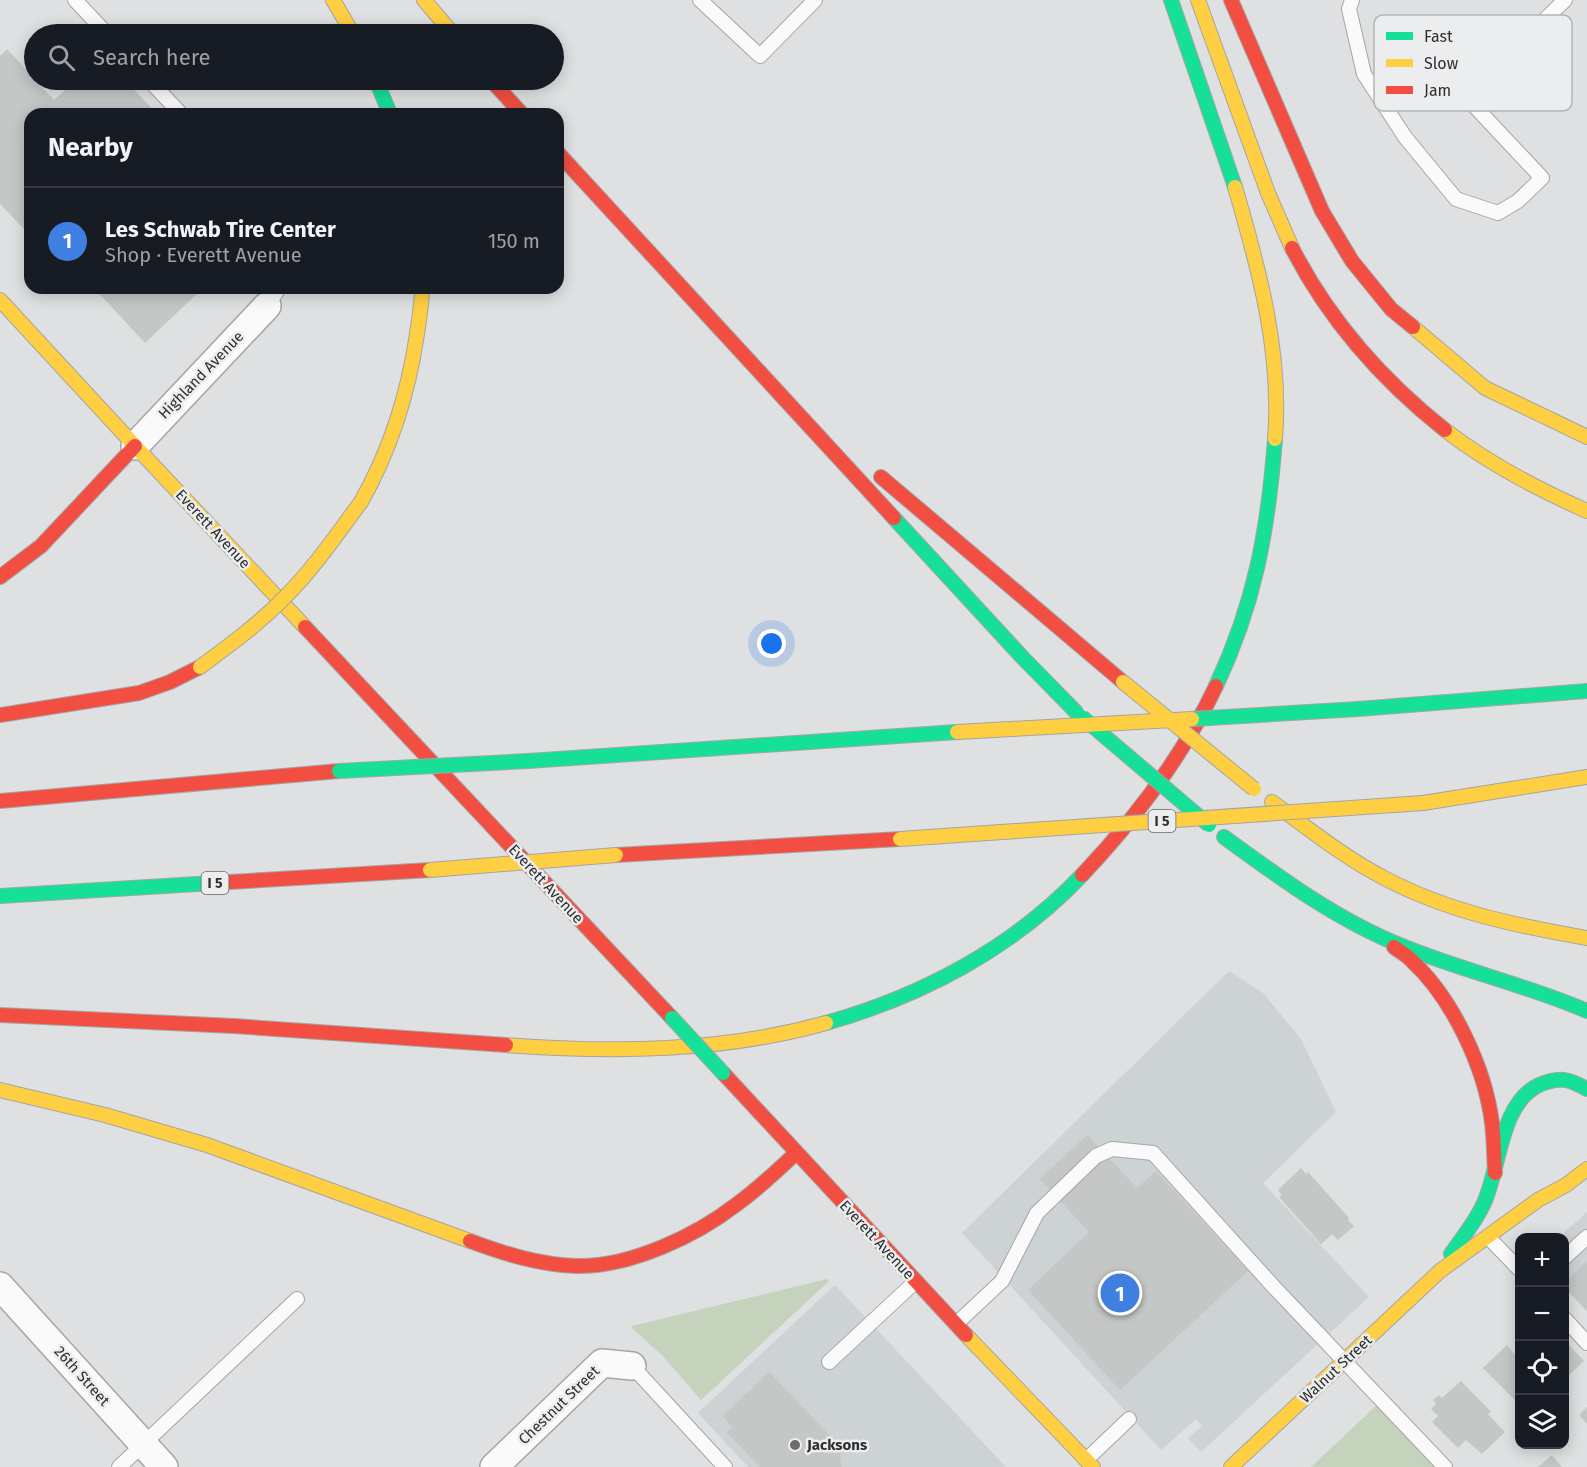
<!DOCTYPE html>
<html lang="en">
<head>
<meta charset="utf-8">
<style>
  :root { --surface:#171b24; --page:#20242c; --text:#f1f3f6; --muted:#9ea1a6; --line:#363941; --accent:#0f766e }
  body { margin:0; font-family:"Fira Sans",sans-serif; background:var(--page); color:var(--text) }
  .controls { position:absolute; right:18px; bottom:18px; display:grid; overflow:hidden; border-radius:12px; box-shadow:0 3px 15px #0003 }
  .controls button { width:54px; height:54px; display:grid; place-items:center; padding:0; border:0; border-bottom:2px solid var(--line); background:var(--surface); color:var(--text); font:30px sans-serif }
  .you { position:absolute; left:772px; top:644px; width:21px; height:21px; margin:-15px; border:4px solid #fff; border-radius:50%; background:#1a73e8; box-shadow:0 0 0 9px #1a73e833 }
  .badge { display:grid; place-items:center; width:39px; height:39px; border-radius:50%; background:var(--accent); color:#fff; font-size:20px; font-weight:700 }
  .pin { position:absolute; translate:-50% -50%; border:3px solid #fff; box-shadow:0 2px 6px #0006 }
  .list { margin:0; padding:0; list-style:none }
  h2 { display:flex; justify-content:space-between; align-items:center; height:78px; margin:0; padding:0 24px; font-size:26px }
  h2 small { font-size:20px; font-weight:400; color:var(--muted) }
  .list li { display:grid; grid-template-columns:39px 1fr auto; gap:18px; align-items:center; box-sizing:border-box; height:108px; padding:0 24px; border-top:2px solid var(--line) }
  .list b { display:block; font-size:22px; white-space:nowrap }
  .list p { margin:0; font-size:20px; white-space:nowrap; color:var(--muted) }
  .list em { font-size:20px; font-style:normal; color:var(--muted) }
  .icon { flex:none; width:33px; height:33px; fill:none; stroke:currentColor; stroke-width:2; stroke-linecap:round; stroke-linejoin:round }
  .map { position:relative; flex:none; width:1587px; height:1467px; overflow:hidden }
  .search { position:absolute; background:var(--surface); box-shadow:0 3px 15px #0003; left:24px; top:24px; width:540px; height:66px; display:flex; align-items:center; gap:15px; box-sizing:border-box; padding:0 21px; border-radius:33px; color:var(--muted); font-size:22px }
  .panel { position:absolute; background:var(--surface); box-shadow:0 3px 15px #0003; left:24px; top:108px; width:540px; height:186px; border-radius:18px }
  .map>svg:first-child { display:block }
  .built { fill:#cdd2d5 }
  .green { fill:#c5d2bc }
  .building { fill:#c5c6c6 }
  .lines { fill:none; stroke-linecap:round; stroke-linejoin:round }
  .lane-casing { stroke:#a4a5a6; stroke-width:16 }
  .street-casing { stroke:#a4a5a6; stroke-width:30 }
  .fast-casing { stroke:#a4a5a6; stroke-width:16 }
  .slow-casing { stroke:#a4a5a6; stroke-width:16 }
  .jam-casing { stroke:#a4a5a6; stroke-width:16 }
  .lane { stroke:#fafafa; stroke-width:14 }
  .street { stroke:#fafafa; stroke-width:27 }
  .fast { stroke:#16e098; stroke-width:14 }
  .slow { stroke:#ffcf43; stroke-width:14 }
  .jam { stroke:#f24e42; stroke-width:14 }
  .fast-bridge-casing { stroke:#a4a5a6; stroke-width:16; stroke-linecap:butt }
  .slow-bridge-casing { stroke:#a4a5a6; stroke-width:16; stroke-linecap:butt }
  .fast-bridge { stroke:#16e098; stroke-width:14 }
  .slow-bridge { stroke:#ffcf43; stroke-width:14 }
  .poi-dot { fill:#6c6c6d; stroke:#ebedef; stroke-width:2 }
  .labels { text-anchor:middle; stroke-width:5; stroke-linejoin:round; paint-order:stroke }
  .shield { fill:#ebedef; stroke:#676769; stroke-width:1.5 }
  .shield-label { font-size:14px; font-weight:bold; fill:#2e2e2f }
  .street-label { font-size:15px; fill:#2e2e2f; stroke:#ebedef }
  .poi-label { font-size:15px; font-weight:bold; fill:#2e2e2f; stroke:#ebedef; text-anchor:start }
  .key { fill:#ebedef; stroke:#b2b4b5; stroke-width:1.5 }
  .key-label { font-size:16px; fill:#2e2e2f }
</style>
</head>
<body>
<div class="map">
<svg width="1587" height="1467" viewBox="0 0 1587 1467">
  <rect width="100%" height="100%" fill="#dfe0e1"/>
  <!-- built -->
  <g class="built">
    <polygon points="1229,971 1263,993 1301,1039 1336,1112 1263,1183 1369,1297 1201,1452 1188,1438 1202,1426 1196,1419 1161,1450 962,1233"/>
    <polygon points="1587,1212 1587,1311 1565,1287 1564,1238 1558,1238"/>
    <polygon points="835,1285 1006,1467 748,1467 698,1413"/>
  </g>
  <!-- green -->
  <g class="green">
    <polygon points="827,1279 829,1281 701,1400 662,1355 633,1329 632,1326"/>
    <polygon points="1377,1405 1435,1467 1311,1467"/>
  </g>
  <!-- building -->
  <g class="building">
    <polygon points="7,49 54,100 77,80 125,80 157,114 30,114 30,227 26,231 0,204 0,56"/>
    <polygon points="94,288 203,288 145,343"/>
    <polygon points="1087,1135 1137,1188 1156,1171 1248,1271 1120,1390 1028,1290 1089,1232 1040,1179"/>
    <polygon points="1301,1168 1306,1174 1308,1172 1349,1218 1348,1220 1354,1226 1338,1240 1332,1234 1321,1244 1279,1197 1282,1195 1278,1190"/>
    <polygon points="1587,1261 1587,1311 1564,1287 1564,1283"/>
    <polygon points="1566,1342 1584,1361 1564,1380 1564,1344"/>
    <polygon points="1507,1345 1516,1356 1520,1353 1520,1405 1483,1368"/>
    <polygon points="769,1372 840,1446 841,1467 760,1467 726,1432 732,1427 723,1416"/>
    <polygon points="1461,1381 1491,1412 1488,1414 1505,1432 1482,1454 1466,1440 1458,1448 1432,1422 1438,1416 1431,1409 1436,1404 1433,1400 1439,1395 1442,1398"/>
    <polygon points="1587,1407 1587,1424 1579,1415"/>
    <polygon points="1552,1455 1562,1467 1538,1467"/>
  </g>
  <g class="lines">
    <!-- lane casing -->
    <g class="lane-casing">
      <g id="lane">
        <polyline points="75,0 107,34"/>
        <polyline points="700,0 760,56 815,0"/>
        <polyline points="1352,0 1349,9 1364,74 1405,137 1456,199 1498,213 1518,201 1542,178 1466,97 1565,0"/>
        <polyline points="149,80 181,114"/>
        <polyline points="267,306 279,288"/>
        <polyline points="1488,1237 1520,1270"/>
        <polyline points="1564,1258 1587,1237"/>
        <polyline points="1564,1318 1587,1343"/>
        <polyline points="956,1324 1002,1281 1037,1213 1096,1156 1112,1149 1153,1153 1272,1285 1445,1467"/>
        <polyline points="829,1362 915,1282"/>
        <polyline points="632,1366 725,1467"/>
        <polyline points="1086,1460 1129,1419"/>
        <polyline points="119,1467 297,1299"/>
      </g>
    </g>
    <!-- street casing -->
    <g class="street-casing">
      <g id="street">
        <polyline points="135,446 267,306"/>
        <polyline points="0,1286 164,1467"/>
        <polyline points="494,1467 602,1363 632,1366"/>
      </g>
    </g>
    <!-- fast casing -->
    <g class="fast-casing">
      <g id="fast">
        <polyline points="1171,0 1235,187"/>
        <polyline points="376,80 390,114"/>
        <polyline points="894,518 1023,658 1076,712"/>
        <path d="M1216 686C1255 603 1268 531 1275 439"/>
        <polyline points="1358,709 1587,691"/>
        <polyline points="528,761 957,732"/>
        <path d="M1224 837C1280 878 1337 920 1402 946 1463 971 1527 985 1587 1011"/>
        <polyline points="0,896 230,882"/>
        <path d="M826 1023C922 996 1013 948 1082 875"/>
        <path d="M1451 1254C1462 1238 1476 1221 1484 1203 1500 1168 1500 1103 1539 1085 1559 1076 1569 1079 1587 1089"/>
      </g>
    </g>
    <!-- slow casing -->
    <g class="slow-casing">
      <g id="slow">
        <polyline points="333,0 353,34"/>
        <polyline points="424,0 453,34"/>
        <polyline points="1198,0 1268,193 1292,248"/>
        <path d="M1235 187C1259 269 1282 353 1275 439"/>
        <polyline points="0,300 135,446"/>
        <polyline points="1413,327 1485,388 1587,437"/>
        <path d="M1445 430C1489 464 1537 489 1587 511"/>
        <polyline points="135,446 305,627"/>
        <path d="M361 502C391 449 408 395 417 334 419 319 422 304 422 288"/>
        <path d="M1272 802C1309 829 1345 858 1386 879 1449 912 1518 926 1587 938"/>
        <polyline points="1423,803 1587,777"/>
        <path d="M506 1045C613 1053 722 1052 826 1023"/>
        <polyline points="0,1090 105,1115 207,1145 470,1241"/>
        <polyline points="966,1335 1093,1467"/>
        <polyline points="1231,1467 1440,1271 1538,1200 1566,1185 1587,1169"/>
      </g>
    </g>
    <!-- jam casing -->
    <g class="jam-casing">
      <g id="jam">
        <polyline points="1231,0 1322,211 1352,261 1391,309 1413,327"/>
        <polyline points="491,80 522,114"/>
        <polyline points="558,153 894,518"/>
        <path d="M1292 248C1329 320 1382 380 1445 430"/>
        <polyline points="881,477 1123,682"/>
        <polyline points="0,577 41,546 135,446"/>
        <polyline points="305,627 672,1018"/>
        <polyline points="0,715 139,693 170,682 200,667"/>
        <polyline points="0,801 339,771"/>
        <polyline points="616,855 900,839"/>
        <path d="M1082 875C1135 819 1183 756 1216 686"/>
        <polyline points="230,882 430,870"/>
        <path d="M1394 947C1400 952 1407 955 1412 961 1453 999 1485 1068 1492 1123 1494 1139 1494 1156 1495 1173"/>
        <polyline points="0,1015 234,1026 506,1045"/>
        <polyline points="723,1073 966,1335"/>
        <path d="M470 1241C505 1254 540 1265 577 1266 630 1267 696 1236 737 1204 758 1189 777 1171 796 1153"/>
      </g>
    </g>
    <!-- lane -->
    <use href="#lane" class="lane"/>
    <!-- street -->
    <use href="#street" class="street"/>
    <!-- fast -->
    <use href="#fast" class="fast"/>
    <!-- slow -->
    <use href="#slow" class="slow"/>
    <!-- jam -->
    <use href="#jam" class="jam"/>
    <!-- fast-bridge casing -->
    <g class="fast-bridge-casing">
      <g id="fast-bridge">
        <polyline points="1082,717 1209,825"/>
        <polyline points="1192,719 1358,709"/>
        <polyline points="339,771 528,761"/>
        <polyline points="672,1018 723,1073"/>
      </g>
    </g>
    <!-- slow-bridge casing -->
    <g class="slow-bridge-casing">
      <g id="slow-bridge">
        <path d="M200 667C230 645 260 623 286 596 314 568 337 534 361 502"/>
        <polyline points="1123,682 1254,789"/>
        <polyline points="957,732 1192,719"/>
        <polyline points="900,839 1423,803"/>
        <polyline points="430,870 616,855"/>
      </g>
    </g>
    <!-- fast-bridge -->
    <use href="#fast-bridge" class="fast-bridge"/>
    <!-- slow-bridge -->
    <use href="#slow-bridge" class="slow-bridge"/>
  </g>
  <!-- markers -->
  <circle class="poi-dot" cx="795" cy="1445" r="6"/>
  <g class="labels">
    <!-- shield labels -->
    <g class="shield">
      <rect x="1148.5" y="810" width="27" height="22" rx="4.5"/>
      <rect x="201.5" y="872" width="27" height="22" rx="4.5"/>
    </g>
    <g class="shield-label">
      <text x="1162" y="826">I 5</text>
      <text x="215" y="888">I 5</text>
    </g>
    <!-- street labels -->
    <g class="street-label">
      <text transform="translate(201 375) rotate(-46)" y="5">Highland Avenue</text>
      <text transform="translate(213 529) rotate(47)" y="5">Everett Avenue</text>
      <text transform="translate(546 884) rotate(47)" y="5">Everett Avenue</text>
      <text transform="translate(877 1240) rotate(47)" y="5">Everett Avenue</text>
      <text transform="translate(1336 1369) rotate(-43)" y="5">Walnut Street</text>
      <text transform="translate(82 1376) rotate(48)" y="5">26th Street</text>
      <text transform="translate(559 1405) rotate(-44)" y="5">Chestnut Street</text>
    </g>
    <!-- poi labels -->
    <g class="poi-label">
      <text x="807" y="1450">Jacksons</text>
    </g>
  </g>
  <!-- legend -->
  <rect x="1374" y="15" width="198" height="96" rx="9" class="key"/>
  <rect x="1386" y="32" width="27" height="8" fill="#16e098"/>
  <rect x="1386" y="59" width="27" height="8" fill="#ffcf43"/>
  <rect x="1386" y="86" width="27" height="8" fill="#f24e42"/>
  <g class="key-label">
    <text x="1424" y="42">Fast</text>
    <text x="1424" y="69">Slow</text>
    <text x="1424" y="96">Jam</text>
  </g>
</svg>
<div class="controls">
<button>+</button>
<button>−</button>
<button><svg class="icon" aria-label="locate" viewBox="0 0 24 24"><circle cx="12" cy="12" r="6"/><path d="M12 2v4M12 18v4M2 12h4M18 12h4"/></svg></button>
<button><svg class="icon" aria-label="layers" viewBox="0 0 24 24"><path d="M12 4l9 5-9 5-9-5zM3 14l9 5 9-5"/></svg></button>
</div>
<div class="you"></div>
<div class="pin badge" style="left:1120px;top:1293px;background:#3f7fe0">1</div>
<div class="search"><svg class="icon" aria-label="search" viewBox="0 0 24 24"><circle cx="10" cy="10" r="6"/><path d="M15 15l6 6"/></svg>Search here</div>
<section class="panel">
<h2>Nearby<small></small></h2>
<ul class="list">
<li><span class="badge" style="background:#3f7fe0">1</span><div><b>Les Schwab Tire Center</b><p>Shop · Everett Avenue</p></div><em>150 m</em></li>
</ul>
</section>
</div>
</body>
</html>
